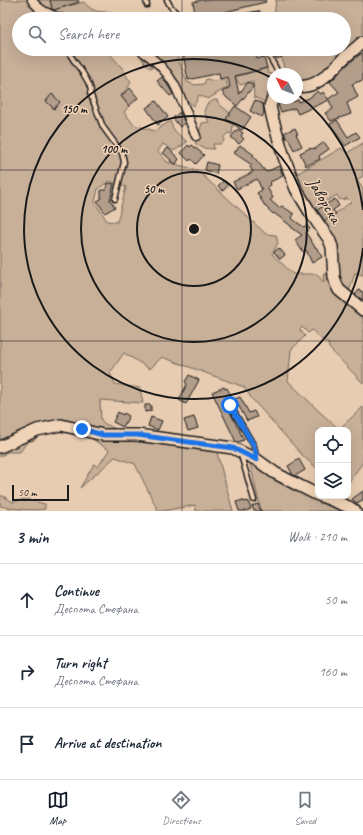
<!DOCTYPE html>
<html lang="en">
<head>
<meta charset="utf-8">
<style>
  :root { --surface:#fff; --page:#f2f2f3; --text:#1f2937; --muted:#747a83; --line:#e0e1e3; --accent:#111827 }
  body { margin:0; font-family:Caveat,sans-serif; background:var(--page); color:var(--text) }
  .controls { position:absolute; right:12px; bottom:12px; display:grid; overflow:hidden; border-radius:8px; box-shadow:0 4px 16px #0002 }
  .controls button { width:36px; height:36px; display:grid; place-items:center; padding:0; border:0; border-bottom:1px solid var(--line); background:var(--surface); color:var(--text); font:20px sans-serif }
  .compass { position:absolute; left:267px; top:68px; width:36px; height:36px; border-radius:50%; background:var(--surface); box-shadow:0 4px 16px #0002; rotate:313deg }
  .scale { position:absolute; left:12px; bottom:10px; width:57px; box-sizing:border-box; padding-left:4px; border:2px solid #1c1c1c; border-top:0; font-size:11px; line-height:14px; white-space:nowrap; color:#1c1c1c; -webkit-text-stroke:3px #f1d3b7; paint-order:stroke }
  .stop { position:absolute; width:12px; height:12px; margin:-9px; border:3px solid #1a73e8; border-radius:50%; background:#fff }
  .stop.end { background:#1a73e8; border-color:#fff; box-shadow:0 1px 4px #0008 }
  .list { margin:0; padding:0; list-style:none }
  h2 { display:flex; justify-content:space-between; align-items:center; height:52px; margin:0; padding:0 16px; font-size:17px }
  h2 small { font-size:13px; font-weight:400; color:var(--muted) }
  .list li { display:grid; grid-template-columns:26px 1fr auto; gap:12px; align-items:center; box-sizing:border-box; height:72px; padding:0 16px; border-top:1px solid var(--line) }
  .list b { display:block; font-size:15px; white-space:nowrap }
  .list p { margin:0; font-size:13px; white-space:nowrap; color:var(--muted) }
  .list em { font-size:13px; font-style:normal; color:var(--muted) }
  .icon { flex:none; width:22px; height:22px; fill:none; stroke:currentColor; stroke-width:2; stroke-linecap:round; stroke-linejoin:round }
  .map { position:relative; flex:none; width:363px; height:511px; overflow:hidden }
  .search { position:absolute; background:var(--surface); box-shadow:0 4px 16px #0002; left:12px; right:12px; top:12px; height:44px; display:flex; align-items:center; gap:10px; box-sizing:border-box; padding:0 14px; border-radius:22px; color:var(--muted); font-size:15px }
  .sheet { height:268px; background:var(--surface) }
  nav { display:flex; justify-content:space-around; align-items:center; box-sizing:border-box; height:56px; border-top:1px solid var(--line); background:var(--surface); font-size:11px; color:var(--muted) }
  nav a { display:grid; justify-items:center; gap:2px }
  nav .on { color:var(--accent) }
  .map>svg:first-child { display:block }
  .green { fill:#c7af98; stroke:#72665a; fill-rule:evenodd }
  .building { fill:#b29d8a; stroke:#1c1c1c }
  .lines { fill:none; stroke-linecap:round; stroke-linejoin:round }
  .lane-casing { stroke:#1c1c1c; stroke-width:7 }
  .street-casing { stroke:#1c1c1c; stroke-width:11 }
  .secondary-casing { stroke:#1c1c1c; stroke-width:14 }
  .lane { stroke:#f1d3b7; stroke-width:4 }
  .street { stroke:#f1d3b7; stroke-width:8 }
  .secondary { stroke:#f1d3b7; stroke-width:11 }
  .route { stroke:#1a73e8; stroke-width:5 }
  .grid { fill:none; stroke:#1c1c1c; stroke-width:1; stroke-opacity:0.55 }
  .ring { fill:none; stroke:#1c1c1c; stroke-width:2 }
  .labels { text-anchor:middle; stroke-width:3; stroke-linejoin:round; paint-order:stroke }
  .street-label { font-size:17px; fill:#1c1c1c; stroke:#f1d3b7 }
  .centre { fill:#1c1c1c; stroke:#f1d3b7; stroke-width:2 }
  .ring-label { font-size:12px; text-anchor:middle; font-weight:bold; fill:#1c1c1c; stroke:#f1d3b7; stroke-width:3; stroke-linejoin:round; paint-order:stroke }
</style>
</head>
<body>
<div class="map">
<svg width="363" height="511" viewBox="0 0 363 511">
  <rect width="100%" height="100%" fill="#e8ccb1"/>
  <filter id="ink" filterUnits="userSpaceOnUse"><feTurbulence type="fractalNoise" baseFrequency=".025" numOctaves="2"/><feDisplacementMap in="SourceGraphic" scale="8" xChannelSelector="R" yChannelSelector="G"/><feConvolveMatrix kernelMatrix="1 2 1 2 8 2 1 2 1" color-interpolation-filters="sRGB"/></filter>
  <g filter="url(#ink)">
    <!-- green -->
    <g class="green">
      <path d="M0 0H50L53 10 84 2C92 12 98 12 110 12L111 19H68L61 16 55 19H19V49H108L109 53 124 70 127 77 131 81 129 86 121 96 129 106 124 112 134 125 155 131 170 121 174 130 187 142 174 151 163 144 158 151 167 162 197 170 266 234 276 235 278 243 272 254 293 274H317L324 283 323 274 331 275 363 315V383L329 348 328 343 321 339 312 330 308 333 302 327 300 330 305 336 291 350 288 381 322 414 339 429 363 407V462L348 483V430H318V469L303 456 252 399 244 387 162 357 150 369 124 353 110 373 115 384 140 388 143 403 100 400 101 420 105 424 114 428 127 433 216 449 233 511H196L195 505 163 511H158L135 464 115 457 80 488 94 464 98 467 109 450 80 431C67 427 50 431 36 435L35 440 27 442 20 452H7L0 457ZM109 181 126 187 117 222 107 221 95 202 98 189Z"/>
      <polygon points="276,0 363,0 363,39 315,79 303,83 297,81 297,74 287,74 285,73 280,49 344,49 344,19 274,19"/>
      <path d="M141 49H162L165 54 172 52 175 50 183 72 187 82 195 85 204 84 206 79 214 81 226 79 228 87 208 99 199 95 194 106 180 95 156 66 150 68C144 63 139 57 141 49Z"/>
      <polygon points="267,68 268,73 273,74 273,87 267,103 254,97 253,81 240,85 235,77"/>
      <path d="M214 100H217L220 105 230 113 227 120 233 125 232 134 228 133 224 137V141L220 144H213L214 149C206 149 201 148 195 143L201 135 199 133 202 123 209 122 204 111 207 104Z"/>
      <polygon points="363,143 363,176 357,180 363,189 363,275 355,273 348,295 341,287 322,223 351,202 347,198 343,200 339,199 337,195 312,210 293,176 341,148 347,153"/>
      <polygon points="249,459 347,511 261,511"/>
      <path d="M0 496H3L13 502 25 499 45 504V509C30 511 15 509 0 506Z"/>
    </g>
    <!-- building -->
    <g class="building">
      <polygon points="50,0 78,0 79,2 54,10 52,9"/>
      <polygon points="202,0 265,0 266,2 208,16 208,17 202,18 198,16 197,12 195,13 193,2"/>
      <polygon points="347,33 351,38 347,42 344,39 344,36"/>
      <polygon points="182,49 255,49 257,59 264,57 267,68 235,76 239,94 248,82 253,85 253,87 237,106 227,98 222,92 230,87 228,77 220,79 219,73 188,80"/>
      <polygon points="274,49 280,49 282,57 276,59"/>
      <polygon points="363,53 363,80 352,84 358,97 347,103 351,114 331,121 325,113 333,109 329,100 298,114 295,108 281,112 278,105 284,102 282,98 292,98 293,102 298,100 299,102 309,98 318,91 321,94 323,92 328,99 339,92 330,82 349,63 359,55"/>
      <polygon points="162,77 169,87 173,94 170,96 157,81"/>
      <polygon points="130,88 138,98 129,106 121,96"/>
      <polygon points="52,94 60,102 54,109 46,101"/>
      <polygon points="255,100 263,104 264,113 262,117 250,111"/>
      <polygon points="156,101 168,117 158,125 146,108"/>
      <polygon points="235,106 251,117 242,130 226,119"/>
      <polygon points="180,112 185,123 180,127 173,118"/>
      <polygon points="337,120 348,137 356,132 360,137 345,146 330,124"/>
      <polygon points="295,128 298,134 296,134 302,146 294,150 288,138 287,139 284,133"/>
      <polygon points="238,129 243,133 241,136 244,139 239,144 231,137"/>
      <polygon points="324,142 329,149 319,156 320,159 306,166 300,153 310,148 311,149 315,148 315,149"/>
      <polygon points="188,145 190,147 192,145 204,155 196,164 191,159 189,161 181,153"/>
      <polygon points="240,145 254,155 253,156 266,172 279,166 283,176 270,182 271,185 267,187 273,198 270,200 279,208 282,206 294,214 292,218 295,221 304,227 307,225 310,229 306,233 315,247 316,247 322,257 312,263 306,250 303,252 295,240 302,235 291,227 291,226 274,213 273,214 265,206 257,193 262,190 257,179 237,189 233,182 253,172 250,167 252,165 234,153"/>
      <polygon points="168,148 179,159 176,164 170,161 171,160 163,153"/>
      <polygon points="207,162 218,165 216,174 205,170"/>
      <polygon points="223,181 228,185 223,191 218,186"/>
      <polygon points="108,183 114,184 110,200 115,207 105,213 97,201 101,199 101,190 106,190"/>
      <polygon points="335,199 339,206 333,210 336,214 325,221 317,210"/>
      <polygon points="279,248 285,255 280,259 274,252"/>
      <polygon points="359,290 363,292 363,300 355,295"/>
      <polygon points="189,375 199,380 186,404 179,400 187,384 185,382"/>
      <polygon points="224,387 225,389 227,388 231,396 229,397 229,398 225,400 227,406 244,440 238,442 236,442 212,392"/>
      <polygon points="240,397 249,413 254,411 257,417 247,421 235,399"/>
      <polygon points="145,405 151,405 151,411 145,412"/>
      <polygon points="118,412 123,415 124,413 129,416 123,427 113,422"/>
      <polygon points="151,417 162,421 158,430 148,426"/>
      <polygon points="194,417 198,428 188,431 184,420"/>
      <polygon points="299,459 305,470 295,476 293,475 288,466"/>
      <polygon points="363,491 363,500 356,503 352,499"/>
      <polygon points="243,500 244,502 248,501 251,509 246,511 239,511 236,502"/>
      <polygon points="258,504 261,511 254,511 252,506"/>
    </g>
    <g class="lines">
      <!-- lane casing -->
      <g class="lane-casing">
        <g id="lane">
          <polyline points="146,0 147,5"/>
          <path d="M167 0C171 9 176 14 185 19"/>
          <polyline points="37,9 45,19"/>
          <polyline points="233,19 258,14 259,19"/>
          <path d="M67 49C74 64 87 74 91 90L90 93 103 127 122 153 124 162 115 199"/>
          <polyline points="266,49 267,52 279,74"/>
          <polyline points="230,405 254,446 256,458"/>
          <polyline points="241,455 254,500"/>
        </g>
      </g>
      <!-- street casing -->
      <g class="street-casing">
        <g id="street">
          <path d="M32 0C38 10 51 15 62 19"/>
          <path d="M139 49C152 57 166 70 174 84 182 99 189 120 196 136"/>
        </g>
      </g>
      <!-- secondary casing -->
      <g class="secondary-casing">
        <g id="secondary">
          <path d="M297 86C316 90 332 70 344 58 350 53 357 47 363 42"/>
          <polyline points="273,98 270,106 273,120 284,157 296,189 310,212 329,239 332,247 334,277 336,284 339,290 363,310"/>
          <polyline points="0,447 37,430 61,425 103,435 137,435 233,448 257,460 275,473 294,483 318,495"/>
          <polyline points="321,496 349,507 355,511"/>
        </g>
      </g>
      <!-- lane -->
      <use href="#lane" class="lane"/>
      <!-- street -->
      <use href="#street" class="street"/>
      <!-- secondary -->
      <use href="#secondary" class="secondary"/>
    </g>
  </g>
  <g class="lines" filter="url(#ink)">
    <!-- route -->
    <polyline class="route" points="82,429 103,435 137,435 233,448 257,460 254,446 230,405"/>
  </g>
  <!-- grid -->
  <path class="grid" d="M182 0V19M182 49V511M0 170H363M0 341H363"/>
  <!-- distance rings -->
  <g class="ring">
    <circle cx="194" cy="229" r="57"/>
    <circle cx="194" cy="229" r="113"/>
    <path d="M363 248A170 170 0 1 1 272 78M297 94A170 170 0 0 1 363 210"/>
  </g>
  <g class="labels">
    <!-- street labels -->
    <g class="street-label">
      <text transform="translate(325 200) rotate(59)" y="6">Јаворска</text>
    </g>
  </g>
  <circle cx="194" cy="229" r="6" class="centre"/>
  <g class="ring-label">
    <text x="74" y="113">150 m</text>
    <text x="114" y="153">100 m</text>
    <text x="154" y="193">50 m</text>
  </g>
</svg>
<div class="controls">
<button><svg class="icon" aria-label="locate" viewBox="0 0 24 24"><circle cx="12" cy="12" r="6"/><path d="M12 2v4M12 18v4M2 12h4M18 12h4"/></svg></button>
<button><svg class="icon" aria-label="layers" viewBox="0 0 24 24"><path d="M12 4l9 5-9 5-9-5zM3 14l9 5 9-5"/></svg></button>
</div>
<svg class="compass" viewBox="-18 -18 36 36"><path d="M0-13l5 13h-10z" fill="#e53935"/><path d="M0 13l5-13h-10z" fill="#747a83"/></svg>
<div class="scale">50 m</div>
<div class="stop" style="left:230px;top:405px"></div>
<div class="stop end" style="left:82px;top:429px"></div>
<div class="search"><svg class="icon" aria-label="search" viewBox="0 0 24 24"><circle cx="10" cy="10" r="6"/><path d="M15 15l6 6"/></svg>Search here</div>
</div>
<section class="sheet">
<h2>3 min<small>Walk · 210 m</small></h2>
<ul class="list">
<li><svg class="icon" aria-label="ahead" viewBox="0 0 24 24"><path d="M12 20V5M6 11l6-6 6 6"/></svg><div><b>Continue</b><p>Деспота Стефана</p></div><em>50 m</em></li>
<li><svg class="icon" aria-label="right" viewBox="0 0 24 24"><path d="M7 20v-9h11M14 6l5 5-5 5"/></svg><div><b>Turn right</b><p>Деспота Стефана</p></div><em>160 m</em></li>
<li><svg class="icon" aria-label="arrive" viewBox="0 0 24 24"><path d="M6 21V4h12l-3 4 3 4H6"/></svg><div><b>Arrive at destination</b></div></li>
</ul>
</section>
<nav>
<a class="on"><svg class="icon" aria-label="map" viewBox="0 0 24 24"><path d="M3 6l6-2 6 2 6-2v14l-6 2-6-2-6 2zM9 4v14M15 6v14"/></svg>Map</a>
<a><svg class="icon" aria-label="directions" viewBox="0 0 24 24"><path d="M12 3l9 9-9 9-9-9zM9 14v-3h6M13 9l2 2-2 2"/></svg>Directions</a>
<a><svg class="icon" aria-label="saved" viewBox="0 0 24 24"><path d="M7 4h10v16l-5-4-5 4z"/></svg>Saved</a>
</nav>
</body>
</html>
